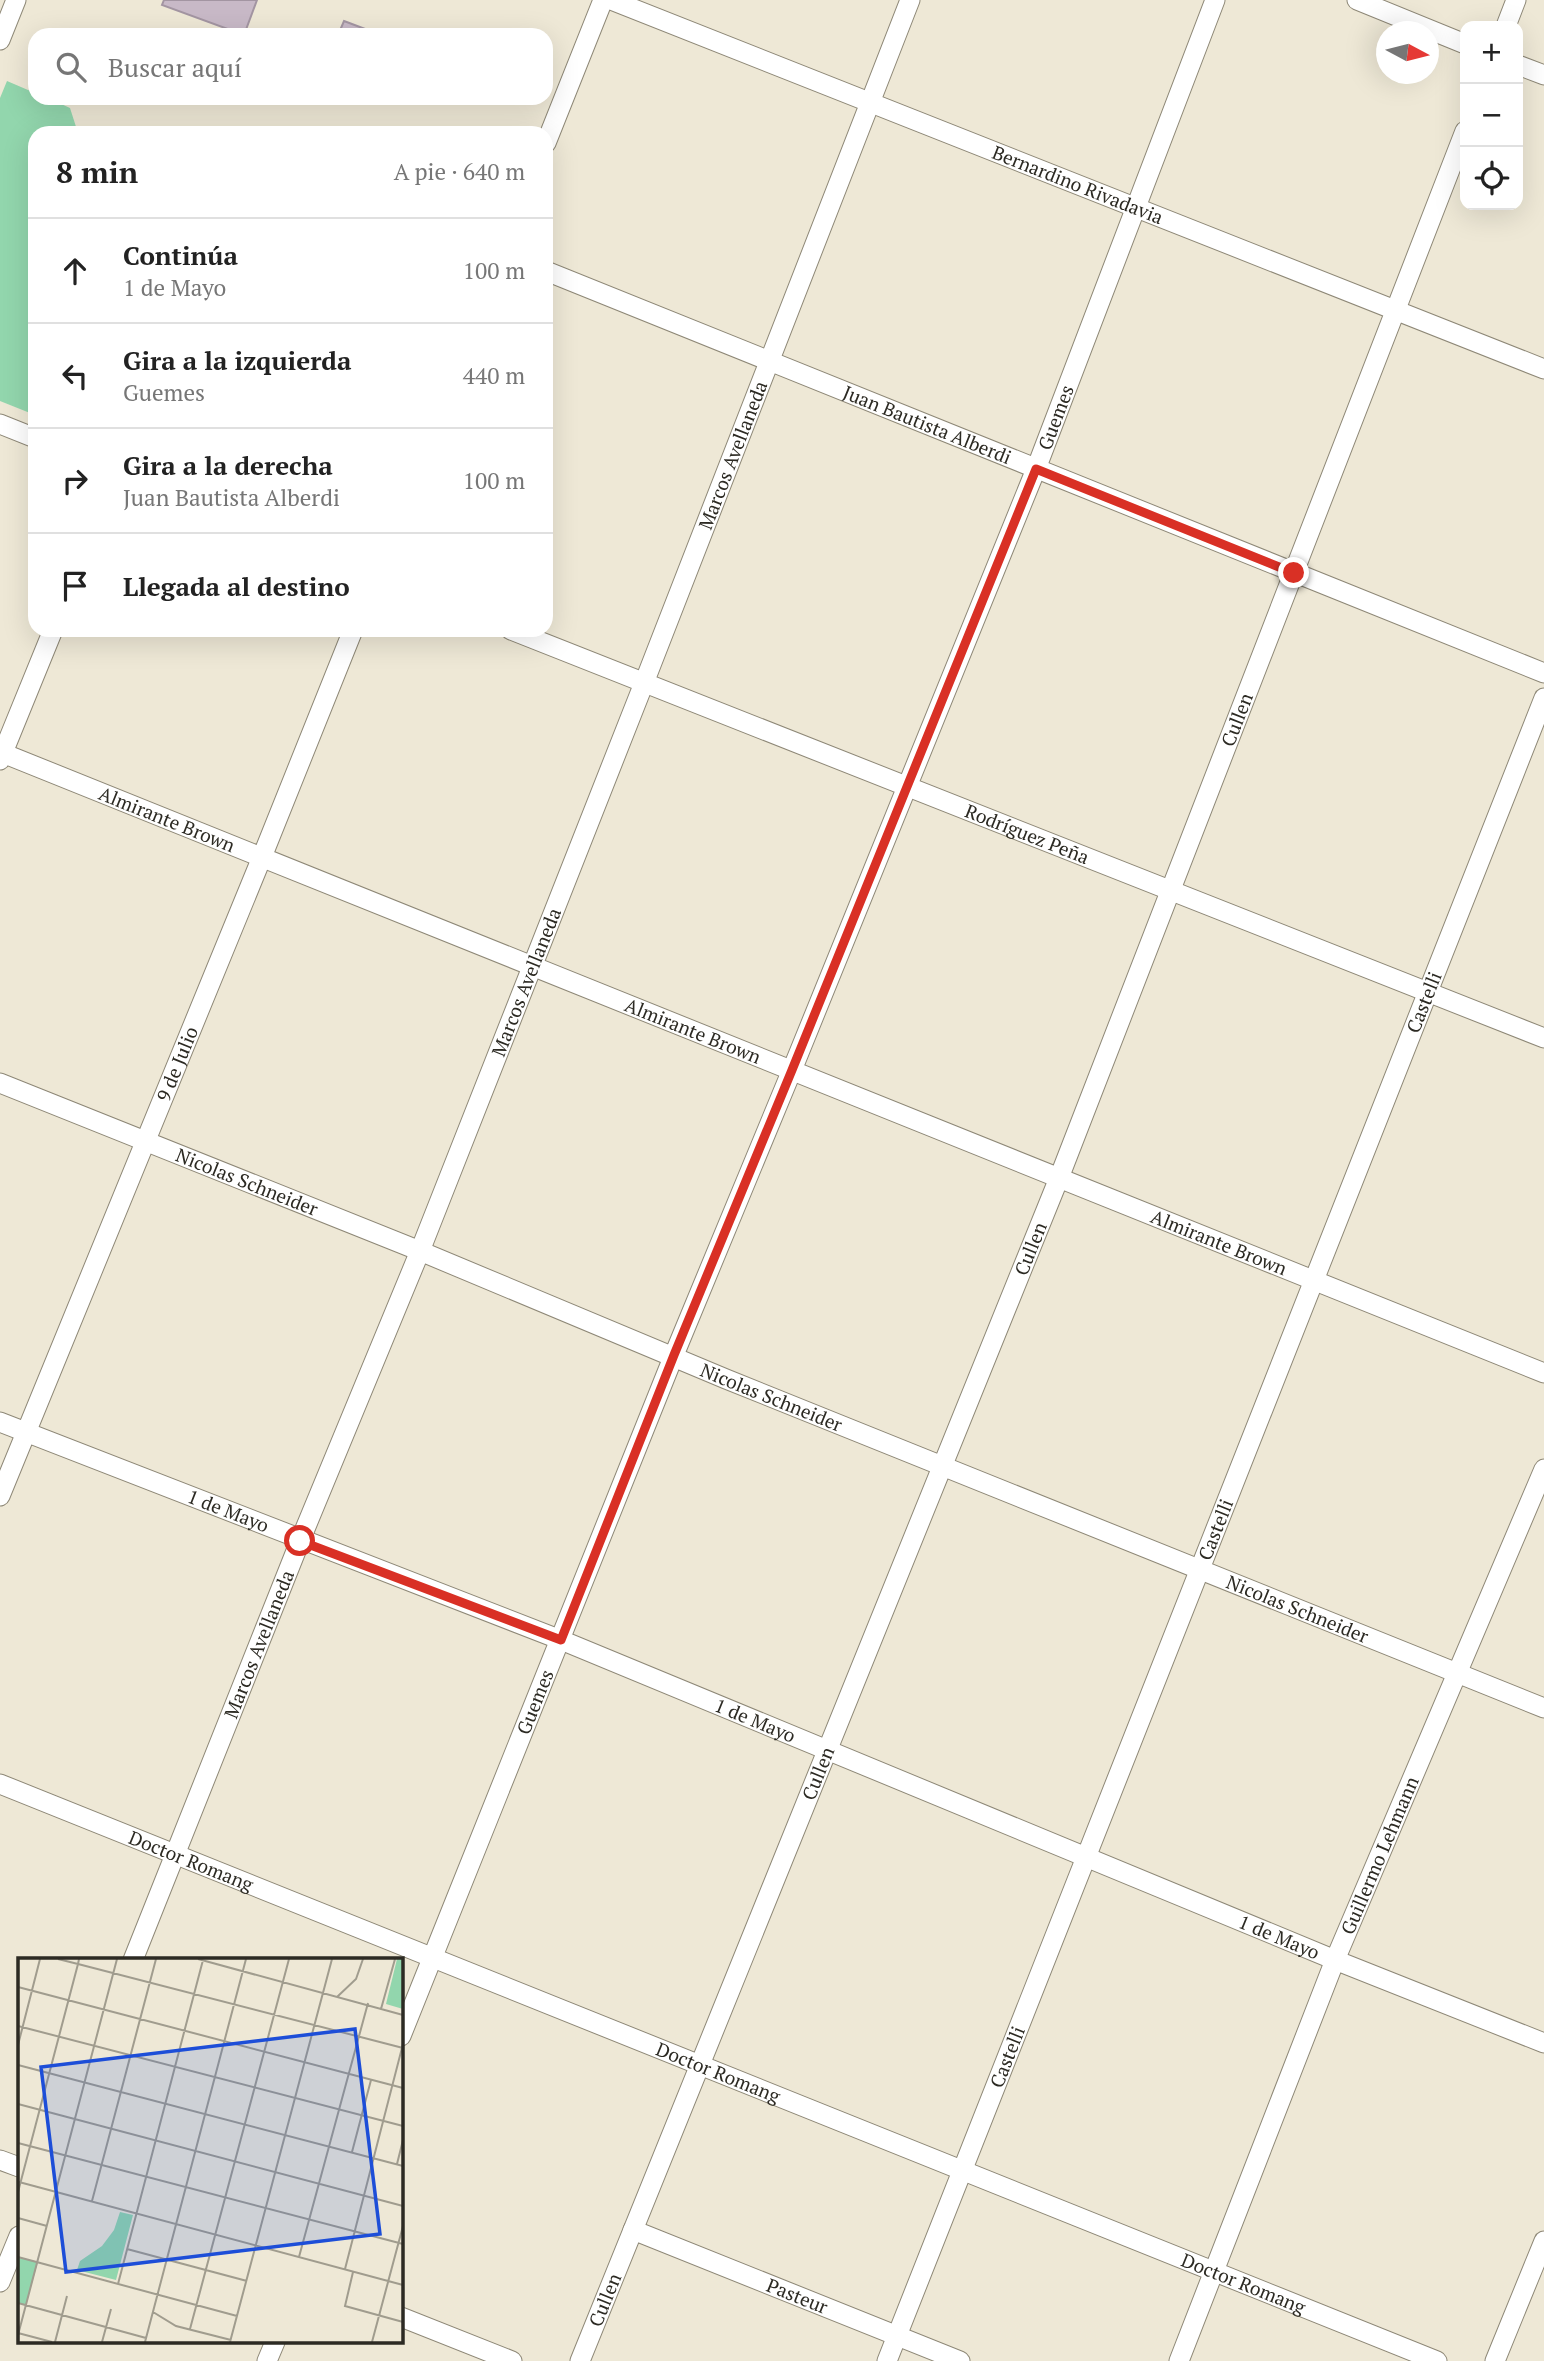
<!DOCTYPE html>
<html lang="es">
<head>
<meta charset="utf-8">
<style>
  :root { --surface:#fff; --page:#f2f2f2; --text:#222; --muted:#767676; --line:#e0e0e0 }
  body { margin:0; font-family:"PT Serif",serif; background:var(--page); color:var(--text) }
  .controls { position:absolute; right:21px; top:21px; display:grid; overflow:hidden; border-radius:14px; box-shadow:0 7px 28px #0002 }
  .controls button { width:63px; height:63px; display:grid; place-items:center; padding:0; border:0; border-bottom:2px solid var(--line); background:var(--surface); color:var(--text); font:35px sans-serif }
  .compass { position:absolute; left:1376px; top:21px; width:63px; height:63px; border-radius:50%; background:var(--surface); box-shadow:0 7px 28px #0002; rotate:97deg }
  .stop { position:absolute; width:21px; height:21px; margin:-16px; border:5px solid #d93025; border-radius:50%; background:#fff }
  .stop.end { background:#d93025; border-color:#fff; box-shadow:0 2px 7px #0008 }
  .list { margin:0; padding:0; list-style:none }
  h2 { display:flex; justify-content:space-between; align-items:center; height:91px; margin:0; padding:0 28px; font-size:30px }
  h2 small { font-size:23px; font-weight:400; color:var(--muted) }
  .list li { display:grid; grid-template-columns:46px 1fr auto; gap:21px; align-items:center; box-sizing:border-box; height:105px; padding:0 28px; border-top:2px solid var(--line) }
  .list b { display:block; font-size:26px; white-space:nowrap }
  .list p { margin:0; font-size:23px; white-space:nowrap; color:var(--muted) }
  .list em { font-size:23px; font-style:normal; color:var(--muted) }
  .icon { flex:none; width:38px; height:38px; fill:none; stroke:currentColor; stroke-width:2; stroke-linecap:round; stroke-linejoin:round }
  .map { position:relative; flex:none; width:1544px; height:2361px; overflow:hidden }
  .search { position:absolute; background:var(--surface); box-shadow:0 7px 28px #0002; left:28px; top:28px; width:525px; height:77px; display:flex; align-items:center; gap:18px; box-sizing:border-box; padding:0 24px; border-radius:21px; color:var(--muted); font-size:26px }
  .panel { position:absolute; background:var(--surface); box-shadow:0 7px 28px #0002; left:28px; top:126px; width:525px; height:511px; border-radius:21px }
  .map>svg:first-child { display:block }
  .green { fill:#92d6ad }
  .building { fill:#c8b9c7; stroke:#a395a2; stroke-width:2 }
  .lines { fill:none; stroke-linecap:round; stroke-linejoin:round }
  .minor-casing { stroke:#8e8877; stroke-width:21 }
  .minor { stroke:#fff; stroke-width:19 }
  .route { stroke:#d93025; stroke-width:9 }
  .labels { text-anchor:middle; stroke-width:5; stroke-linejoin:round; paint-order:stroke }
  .street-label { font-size:19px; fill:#2c2a23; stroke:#fff }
  .inset-road { fill:none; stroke:#a09c8e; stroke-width:2 }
  .view { fill:#1d4ed8; fill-opacity:0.15; stroke:#1d4ed8; stroke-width:3.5 }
  .inset-edge { fill:none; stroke:#2c2a23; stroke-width:3.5 }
</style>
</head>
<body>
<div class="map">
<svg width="1544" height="2361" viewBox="0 0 1544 2361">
  <rect width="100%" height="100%" fill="#eee8d6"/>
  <!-- green -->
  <polygon class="green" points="7,81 35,93 35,98 48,98 70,108 78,133 35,133 35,415 0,401 0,98"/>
  <!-- building -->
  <g class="building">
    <polygon points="164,0 257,0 244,35 162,5"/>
    <polygon points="344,21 381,35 338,35"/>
  </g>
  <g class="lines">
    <!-- minor casing -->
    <g class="minor-casing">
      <g id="minor">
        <path id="s1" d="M611 0 1544 369"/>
        <polyline points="1357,0 1465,44"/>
        <polyline points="1506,26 1516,0"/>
        <polyline points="0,40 16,0"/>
        <polyline points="1518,65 1544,75"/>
        <polyline points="546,143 603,0"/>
        <path id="s2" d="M546 271 1544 673"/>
        <polyline points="0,424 35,438"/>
        <path id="s3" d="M511 630 1544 1038"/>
        <path id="s4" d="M0 752 1544 1373"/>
        <polyline points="0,760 53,630"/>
        <path id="s5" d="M0 1083 420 1251 726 1379 1544 1708"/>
        <path id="s6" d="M0 1422 561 1640 1335 1960 1544 2043"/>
        <path id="s7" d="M0 1496 262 857 353 630"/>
        <path id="s8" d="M0 1784 1437 2361"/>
        <path id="s9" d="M133 1960 300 1541 420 1251 644 683 910 0"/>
        <path id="s10" d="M401 2036 674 1355 792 1070 1036 469 1215 0"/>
        <polyline points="0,2160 19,2167"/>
        <path id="s11" d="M633 2230 960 2361"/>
        <polyline points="0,2282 19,2236"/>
        <polyline points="401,2317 512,2361"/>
        <polyline points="267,2361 275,2342"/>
        <path id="s12" d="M580 2361 1059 1178 1465 131"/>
        <path id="s13" d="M887 2361 1544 698"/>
        <path id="s14" d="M1179 2361 1335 1960 1544 1469"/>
        <polyline points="1495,2361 1544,2241"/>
      </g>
    </g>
    <!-- minor -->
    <use href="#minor" class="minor"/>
  </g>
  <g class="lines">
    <!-- route -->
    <polyline class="route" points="300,1541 561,1640 674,1355 792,1070 1036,469 1294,573"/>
  </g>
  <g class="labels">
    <!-- street labels -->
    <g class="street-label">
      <text dy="7" stroke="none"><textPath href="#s1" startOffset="502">Bernardino Rivadavia</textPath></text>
      <text dy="7" stroke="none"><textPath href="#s10" startOffset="1746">Guemes</textPath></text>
      <text dy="7" stroke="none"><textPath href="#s2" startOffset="411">Juan Bautista Alberdi</textPath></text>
      <text dy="7" stroke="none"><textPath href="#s9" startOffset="1620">Marcos Avellaneda</textPath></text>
      <text dy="7" stroke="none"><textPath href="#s12" startOffset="1768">Cullen</textPath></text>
      <text dy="7" stroke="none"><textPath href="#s4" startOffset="180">Almirante Brown</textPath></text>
      <text dy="7" stroke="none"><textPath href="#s3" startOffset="555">Rodríguez Peña</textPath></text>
      <text dy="7" stroke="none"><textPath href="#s9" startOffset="1054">Marcos Avellaneda</textPath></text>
      <text dy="7" stroke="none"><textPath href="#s13" startOffset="1461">Castelli</textPath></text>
      <text dy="7" stroke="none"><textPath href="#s4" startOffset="747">Almirante Brown</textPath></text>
      <text dy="7" stroke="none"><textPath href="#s7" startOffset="467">9 de Julio</textPath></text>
      <text dy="7" stroke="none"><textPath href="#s5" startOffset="266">Nicolas Schneider</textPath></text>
      <text dy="7" stroke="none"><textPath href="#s4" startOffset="1314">Almirante Brown</textPath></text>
      <text dy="7" stroke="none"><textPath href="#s12" startOffset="1200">Cullen</textPath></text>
      <text dy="7" stroke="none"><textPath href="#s5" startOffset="833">Nicolas Schneider</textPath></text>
      <text dy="7" stroke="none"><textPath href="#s6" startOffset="245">1 de Mayo</textPath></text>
      <text dy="7" stroke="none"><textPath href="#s13" startOffset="894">Castelli</textPath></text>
      <text dy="7" stroke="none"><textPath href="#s5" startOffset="1400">Nicolas Schneider</textPath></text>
      <text dy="7" stroke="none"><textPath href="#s9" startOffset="340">Marcos Avellaneda</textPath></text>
      <text dy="7" stroke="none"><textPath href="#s10" startOffset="360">Guemes</textPath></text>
      <text dy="7" stroke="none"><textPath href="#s6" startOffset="812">1 de Mayo</textPath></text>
      <text dy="7" stroke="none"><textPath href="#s12" startOffset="634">Cullen</textPath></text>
      <text dy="7" stroke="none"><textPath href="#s14" startOffset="544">Guillermo Lehmann</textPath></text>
      <text dy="7" stroke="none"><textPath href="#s8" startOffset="206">Doctor Romang</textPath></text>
      <text dy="7" stroke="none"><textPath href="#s6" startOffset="1379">1 de Mayo</textPath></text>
      <text dy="7" stroke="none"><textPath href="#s13" startOffset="327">Castelli</textPath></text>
      <text dy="7" stroke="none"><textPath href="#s8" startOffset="774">Doctor Romang</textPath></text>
      <text dy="7" stroke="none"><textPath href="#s8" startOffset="1340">Doctor Romang</textPath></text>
      <text dy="7" stroke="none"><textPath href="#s11" startOffset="177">Pasteur</textPath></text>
      <text dy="7" stroke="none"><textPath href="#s12" startOffset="66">Cullen</textPath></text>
    </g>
  </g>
  <!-- overview -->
  <g transform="translate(18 1958)">
    <rect width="385" height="385" fill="#eee8d6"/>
    <path d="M379 1H385V51L368 46ZM102 254 115 257 98 322 59 312 62 303 84 288 96 272ZM0 299 20 304 8 347 0 345Z" fill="#92d6ad"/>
    <path class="inset-road" d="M40 1 60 6 61 1M180 1 385 57M0 29 385 130M319 39 338 21 345 1M363 51 377 1M0 68 385 168M0 87 22 1M0 107 385 208M0 146 385 248M0 185 385 286M334 194 353 122M379 206 385 182M1 224 385 327M0 234 60 6 385 90M74 243 138 1M0 260 29 268M109 291 229 323M0 299 219 358M281 299 350 45M327 311 385 86M335 314 327 348 385 364M100 326 185 2M0 345 128 380M135 354 158 368 213 382M172 371 271 1M0 375 34 384M0 377 99 1M37 384 49 338M84 384 93 351M127 384 228 1M212 384 314 1M354 384 385 268"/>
    <path class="view" d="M337 71 362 276 48 314 23 109Z"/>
    <rect width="385" height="385" class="inset-edge"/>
  </g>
</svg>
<div class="controls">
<button>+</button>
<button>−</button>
<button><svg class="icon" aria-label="locate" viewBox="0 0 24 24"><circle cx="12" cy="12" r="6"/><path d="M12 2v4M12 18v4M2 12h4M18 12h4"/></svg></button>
</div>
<svg class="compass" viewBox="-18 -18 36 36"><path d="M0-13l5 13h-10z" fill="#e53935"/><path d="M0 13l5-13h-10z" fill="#767676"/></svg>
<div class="stop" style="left:300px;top:1541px"></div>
<div class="stop end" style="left:1294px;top:573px"></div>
<div class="search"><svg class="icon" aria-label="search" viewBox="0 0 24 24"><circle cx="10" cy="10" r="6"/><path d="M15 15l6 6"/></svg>Buscar aquí</div>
<section class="panel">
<h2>8 min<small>A pie · 640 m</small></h2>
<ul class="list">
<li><svg class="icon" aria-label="ahead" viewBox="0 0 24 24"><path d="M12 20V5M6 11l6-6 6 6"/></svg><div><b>Continúa</b><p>1 de Mayo</p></div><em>100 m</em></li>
<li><svg class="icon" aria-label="left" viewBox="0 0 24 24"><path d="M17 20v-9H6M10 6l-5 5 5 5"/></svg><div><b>Gira a la izquierda</b><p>Guemes</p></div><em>440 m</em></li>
<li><svg class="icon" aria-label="right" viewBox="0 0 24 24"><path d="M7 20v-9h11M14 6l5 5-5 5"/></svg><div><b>Gira a la derecha</b><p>Juan Bautista Alberdi</p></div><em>100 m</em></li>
<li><svg class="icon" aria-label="arrive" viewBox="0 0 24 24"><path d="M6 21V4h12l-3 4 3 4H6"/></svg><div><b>Llegada al destino</b></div></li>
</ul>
</section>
</div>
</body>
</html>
